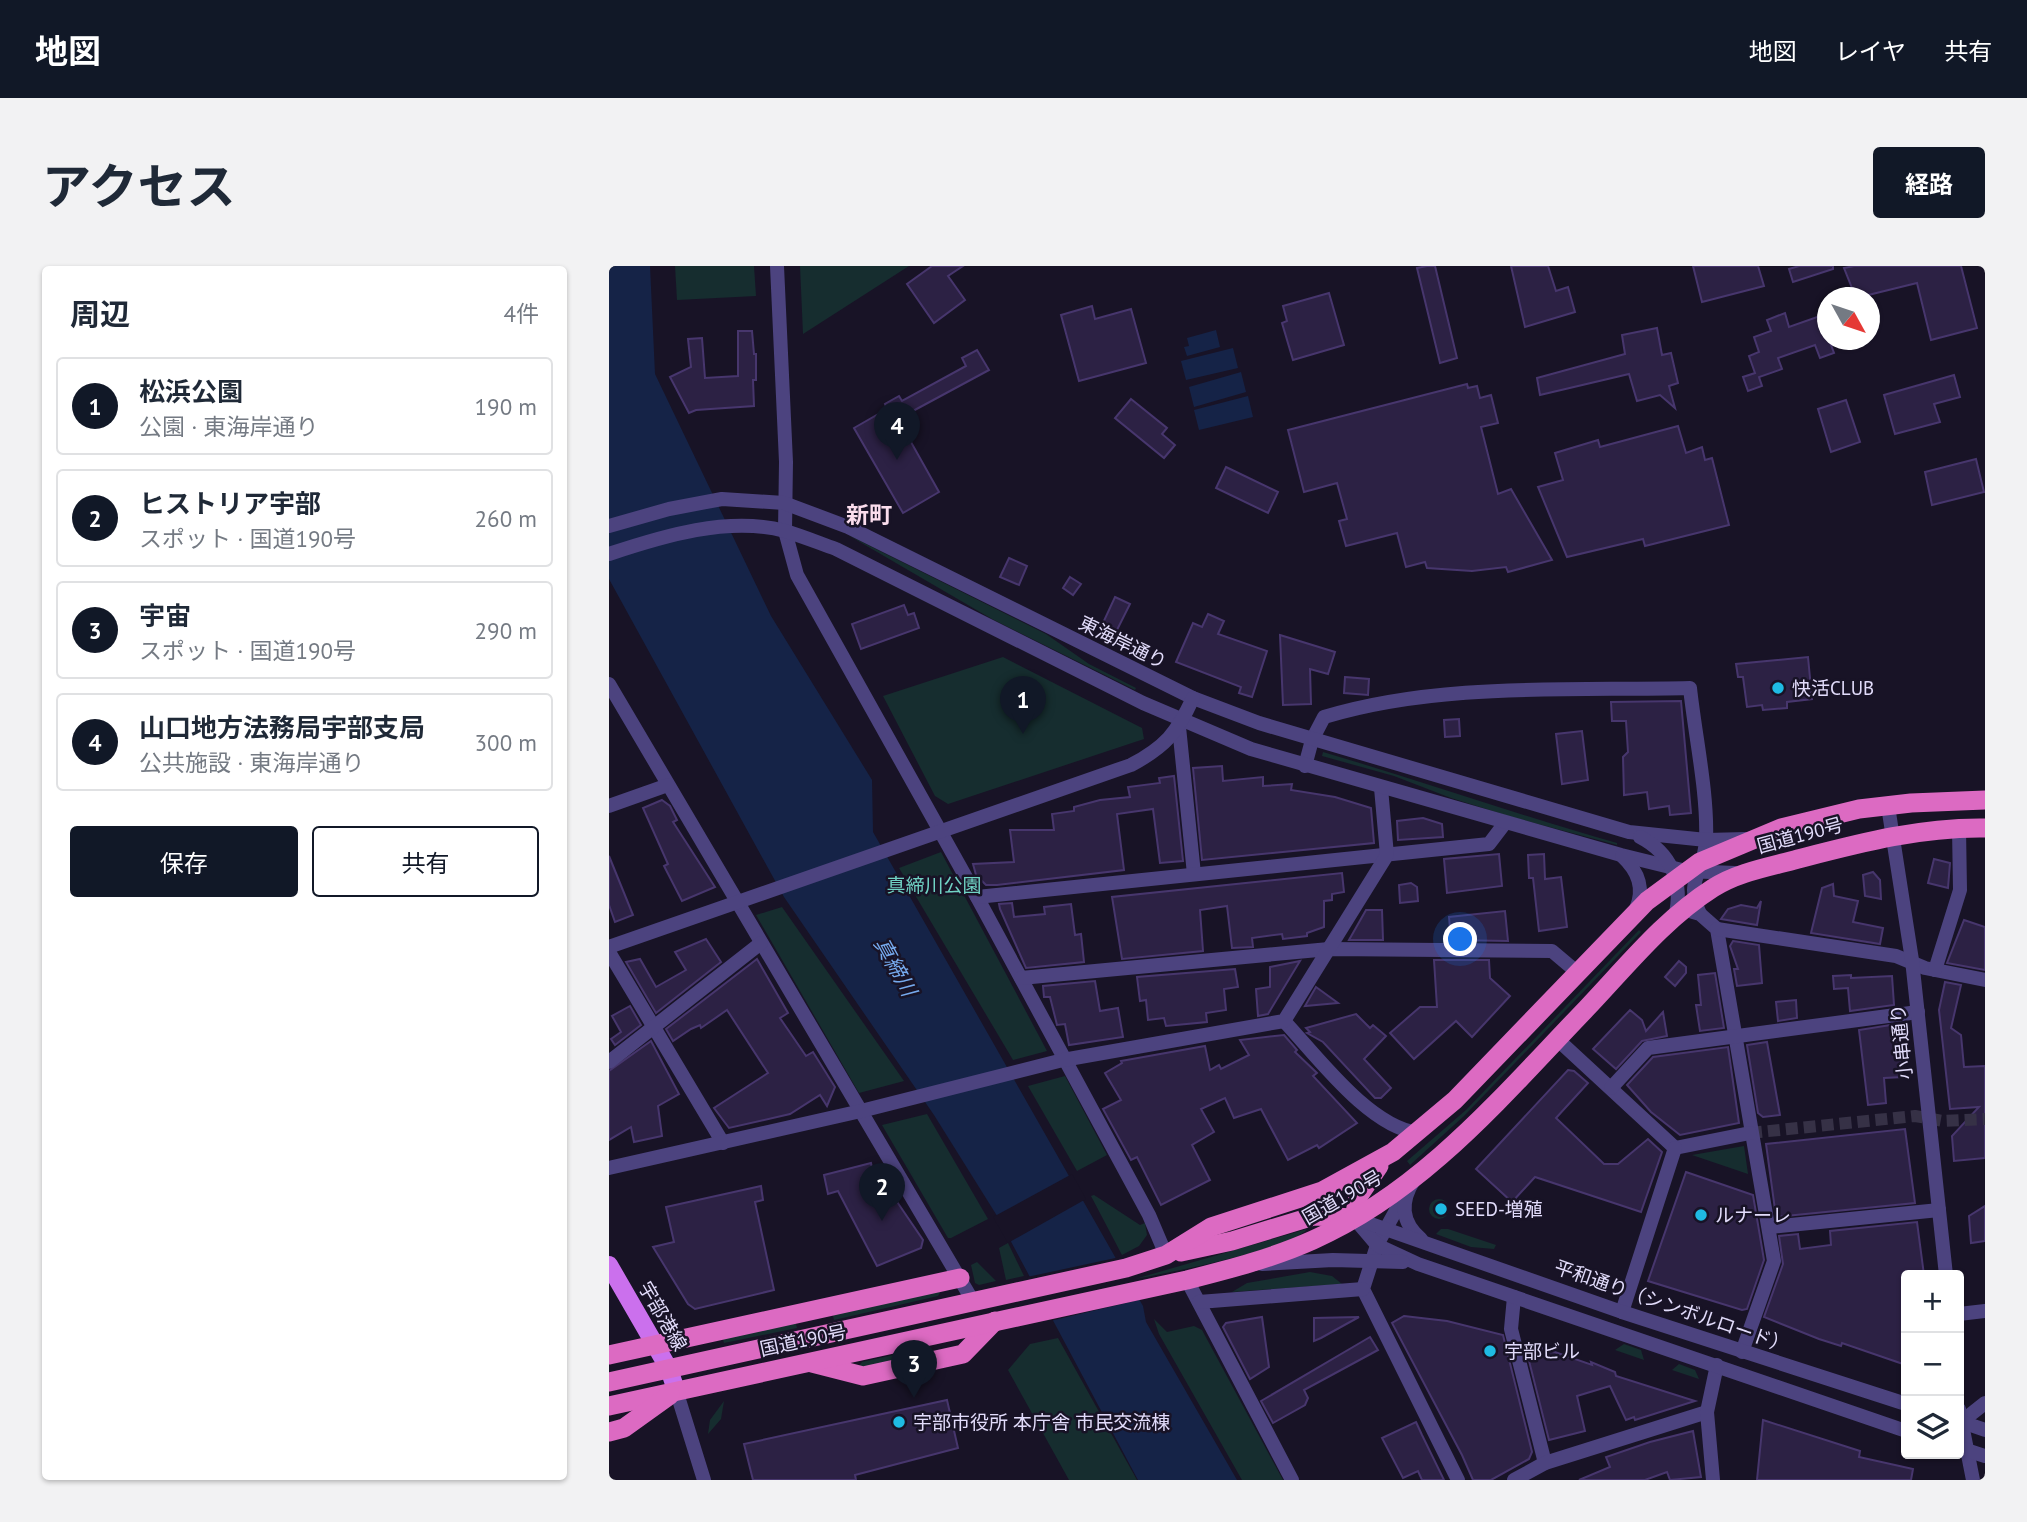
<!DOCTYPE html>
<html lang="ja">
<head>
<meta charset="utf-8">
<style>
  :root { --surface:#fff; --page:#f2f2f3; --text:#1f2937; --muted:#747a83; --line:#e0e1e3; --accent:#111827 }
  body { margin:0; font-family:"PT Sans","Noto Sans JP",sans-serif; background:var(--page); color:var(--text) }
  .controls { position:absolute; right:21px; bottom:21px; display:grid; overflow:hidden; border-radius:7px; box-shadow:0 2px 5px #0004 }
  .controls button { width:63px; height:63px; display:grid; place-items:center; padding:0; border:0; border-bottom:2px solid var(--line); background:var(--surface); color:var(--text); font:35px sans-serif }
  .compass { position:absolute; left:1208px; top:21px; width:63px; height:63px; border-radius:50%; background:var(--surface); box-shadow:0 2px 5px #0004; rotate:130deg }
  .you { position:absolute; left:852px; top:674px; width:24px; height:24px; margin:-18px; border:5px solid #fff; border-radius:50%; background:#1a73e8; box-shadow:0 0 0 10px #1a73e833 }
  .badge { display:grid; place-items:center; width:46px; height:46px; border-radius:50%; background:var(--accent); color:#fff; font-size:23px; font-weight:700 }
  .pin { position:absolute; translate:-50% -58px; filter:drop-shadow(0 2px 4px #0008) }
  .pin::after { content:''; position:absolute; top:37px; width:24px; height:21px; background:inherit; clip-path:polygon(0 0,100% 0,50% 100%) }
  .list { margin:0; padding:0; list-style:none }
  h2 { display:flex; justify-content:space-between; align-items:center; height:91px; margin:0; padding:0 28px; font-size:30px }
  h2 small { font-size:23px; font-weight:400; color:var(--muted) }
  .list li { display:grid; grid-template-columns:46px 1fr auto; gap:21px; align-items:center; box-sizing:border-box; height:98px; margin:0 14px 14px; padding:0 14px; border:2px solid var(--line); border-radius:7px }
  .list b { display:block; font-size:26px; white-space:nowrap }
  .list p { margin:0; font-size:23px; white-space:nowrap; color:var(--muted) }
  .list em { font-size:23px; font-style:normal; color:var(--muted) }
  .actions { display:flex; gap:14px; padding:21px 28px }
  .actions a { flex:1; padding:16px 0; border:2px solid var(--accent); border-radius:7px; text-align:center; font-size:24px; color:var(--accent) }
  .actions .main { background:var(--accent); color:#fff }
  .icon { flex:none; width:38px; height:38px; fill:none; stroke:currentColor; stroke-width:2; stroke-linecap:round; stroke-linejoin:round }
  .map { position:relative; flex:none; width:1376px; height:1214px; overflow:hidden; border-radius:7px }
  header { display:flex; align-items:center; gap:42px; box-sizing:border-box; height:98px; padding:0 35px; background:var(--accent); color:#fff }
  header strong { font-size:33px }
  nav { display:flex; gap:38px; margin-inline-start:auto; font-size:24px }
  .intro { display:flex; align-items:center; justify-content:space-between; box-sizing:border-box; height:168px; padding:0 42px }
  h1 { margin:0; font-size:49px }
  .button { padding:18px 32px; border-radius:7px; background:var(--accent); color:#fff; font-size:24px; font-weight:700 }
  main { display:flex; gap:42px; padding:0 42px }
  aside { flex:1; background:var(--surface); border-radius:7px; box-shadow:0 2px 5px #0004 }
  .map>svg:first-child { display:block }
  .green { fill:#162d2f }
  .water { fill:#152347 }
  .pier { fill:#181326 }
  .building { fill:#2c2144; stroke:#47366d; stroke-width:2 }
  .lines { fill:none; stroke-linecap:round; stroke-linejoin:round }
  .pedestrian-tunnel { stroke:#363146; stroke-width:12; stroke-dasharray:12 6; stroke-linecap:butt }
  .minor { stroke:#4c437f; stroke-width:14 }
  .tertiary { stroke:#4c437f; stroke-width:14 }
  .primary { stroke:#cb70ed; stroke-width:18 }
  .trunk { stroke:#dc6ac2; stroke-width:19 }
  .poi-dot { fill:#1fbbe3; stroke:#181326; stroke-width:2.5 }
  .labels { text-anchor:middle; stroke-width:5; stroke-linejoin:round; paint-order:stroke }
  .street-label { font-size:19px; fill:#e2dcfb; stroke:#181326 }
  .poi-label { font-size:19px; fill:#e2dcfb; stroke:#181326; text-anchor:start }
  .park-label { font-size:19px; fill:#70d2c4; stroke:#181326 }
  .water-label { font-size:21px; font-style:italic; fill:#76aaee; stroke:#181326 }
  .quarter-label { font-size:23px; font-weight:bold; fill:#fbdded; stroke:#181326 }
</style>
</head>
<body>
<header>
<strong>地図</strong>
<nav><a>地図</a><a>レイヤ</a><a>共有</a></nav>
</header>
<div class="intro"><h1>アクセス</h1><a class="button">経路</a></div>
<main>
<aside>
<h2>周辺<small>4件</small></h2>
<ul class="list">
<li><span class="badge">1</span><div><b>松浜公園</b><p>公園 · 東海岸通り</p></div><em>190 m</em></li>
<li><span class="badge">2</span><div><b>ヒストリア宇部</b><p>スポット · 国道190号</p></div><em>260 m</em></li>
<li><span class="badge">3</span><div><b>宇宙</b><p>スポット · 国道190号</p></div><em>290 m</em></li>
<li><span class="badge">4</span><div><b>山口地方法務局宇部支局</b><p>公共施設 · 東海岸通り</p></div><em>300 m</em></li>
</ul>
<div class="actions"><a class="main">保存</a><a>共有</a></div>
</aside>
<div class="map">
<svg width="1376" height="1214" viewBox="0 0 1376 1214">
  <rect width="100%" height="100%" fill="#181326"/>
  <!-- green -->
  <g class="green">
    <polygon points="66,0 145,0 147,30 68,34"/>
    <polygon points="191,0 300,0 194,68"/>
    <polygon points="239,269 437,368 480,398 527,422 526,424 383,353"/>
    <polygon points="394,391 533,462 535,473 339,538 326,530 274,430"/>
    <path d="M714 486C813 515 909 549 1008 577V579L903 551 842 532 785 510 713 490Z"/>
    <polygon points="332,586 438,785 404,794 290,602"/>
    <polygon points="173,641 295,815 250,827 147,649"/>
    <polygon points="1030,664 1032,666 855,850 801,899 798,895 857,844"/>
    <polygon points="456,810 498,889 468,905 419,820"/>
    <polygon points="318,848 379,953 342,972 339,972 273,859"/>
    <polygon points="1135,880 1139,908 1083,889"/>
    <polygon points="485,929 531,959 536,957 538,969 530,980 513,989 482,930"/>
    <circle cx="830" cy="943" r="10"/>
    <path d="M698 963C685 982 555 1008 526 1013Z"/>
    <polygon points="832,963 839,963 887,979 885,983 862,981 827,968"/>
    <polygon points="399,977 415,1010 397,1014 390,982"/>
    <polygon points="368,996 387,1015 370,1019 366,1017 362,999"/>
    <polygon points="701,1006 723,1010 733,1018 623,1026 638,1017"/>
    <polygon points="332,1025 329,1030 225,1054 223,1046"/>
    <polygon points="545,1053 558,1066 585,1060 593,1064 674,1214 633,1214 550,1068"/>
    <polygon points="186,1054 188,1062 115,1077 113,1070"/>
    <polygon points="449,1072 528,1214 460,1214 399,1104 421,1078"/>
    <polygon points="1015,1078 1032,1084 1035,1094 1006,1084"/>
    <polygon points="320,1081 324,1087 254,1103 250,1100 253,1096"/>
    <polygon points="1070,1098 1086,1104 1090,1113 1063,1104"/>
    <polygon points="115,1135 112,1153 99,1168 101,1154"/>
  </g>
  <!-- water -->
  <g class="water">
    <polygon points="0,0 41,0 46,108 162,350 263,514 264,566 534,1040 537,1056 628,1214 529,1214 390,953 325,849 175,631 0,313"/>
    <polygon points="607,64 611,81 578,90 575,81 580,80 578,72"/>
    <polygon points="624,82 629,102 577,114 572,95"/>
    <polygon points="632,106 637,126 585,141 580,121"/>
    <polygon points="639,130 644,151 590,164 585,144"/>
  </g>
  <!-- pier -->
  <g class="pier">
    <polygon points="463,908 477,933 399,977 384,951"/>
    <polygon points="511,991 534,1033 441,1055 418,1011"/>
  </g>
  <!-- building -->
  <g class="building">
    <polygon points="323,0 354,0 339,10 356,34 325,57 298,18"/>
    <polygon points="818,0 826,0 848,92 831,97 808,2"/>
    <polygon points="902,0 939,0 947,25 959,21 966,46 916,61"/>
    <polygon points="1084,0 1149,0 1155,20 1093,36"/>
    <polygon points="1190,0 1224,0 1224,3 1184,16 1180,3"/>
    <polygon points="1245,0 1352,0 1368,62 1322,74 1308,17 1247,32 1235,2"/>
    <polygon points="720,27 735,79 684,94 673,57 678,55 674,40"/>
    <polygon points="483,40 486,53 522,43 537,97 470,115 452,49"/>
    <polygon points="1176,47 1180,61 1211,50 1225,87 1211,92 1206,79 1169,92 1173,103 1150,111 1153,120 1139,125 1134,111 1146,107 1140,90 1150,86 1145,71 1162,65 1158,54"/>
    <polygon points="1048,62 1053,89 1062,87 1069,117 1060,120 1066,142 1051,129 1028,135 1020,108 931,129 928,112 1016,88 1013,69"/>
    <polygon points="129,65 143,65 145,88 147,88 147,114 144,114 145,140 87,144 80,147 61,111 82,101 79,73 93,72 96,112 129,110"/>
    <polygon points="368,84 380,104 289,153 330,226 294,247 245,162 278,143 276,138 290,130 293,135 357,100 353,92"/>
    <polygon points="1345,109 1351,131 1325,138 1331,156 1286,168 1275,129"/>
    <polygon points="858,118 859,122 868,120 871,132 882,129 889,157 872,161 889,228 902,223 943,294 899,306 897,301 863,305 818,302 816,296 797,301 788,267 737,280 730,255 738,253 728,217 695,226 679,164"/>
    <polygon points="522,133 558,162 553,168 566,179 555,192 506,152"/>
    <polygon points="1237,134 1251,176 1222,186 1209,143"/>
    <polygon points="1069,160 1077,187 1093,181 1096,194 1103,192 1120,259 1036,280 1034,273 958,291 929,221 954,214 946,187 989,174 991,181"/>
    <polygon points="1367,193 1375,226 1323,239 1316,206"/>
    <polygon points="617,201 669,226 659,247 607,222"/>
    <polygon points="400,292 418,300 410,319 391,311"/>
    <polygon points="461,311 472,318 464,329 454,322"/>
    <polygon points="506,331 521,338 507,366 493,359"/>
    <polygon points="295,339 299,349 305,347 310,362 252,383 243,358"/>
    <polygon points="599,348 615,355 609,368 658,385 643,431 630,427 632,421 567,396 584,357 593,361"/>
    <polygon points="671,369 726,386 719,408 701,403 702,438 674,439"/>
    <polygon points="1199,391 1203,433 1178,436 1178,442 1154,444 1153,439 1138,441 1134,411 1129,411 1127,398"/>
    <polygon points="736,411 760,413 759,429 735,427"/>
    <polygon points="1072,435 1082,547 1061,549 1060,540 1040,543 1038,526 1015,529 1014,491 1019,486 1017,455 1003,455 1002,436"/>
    <polygon points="850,453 851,470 836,471 835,454"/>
    <polygon points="973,465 979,514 953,518 947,468"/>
    <polygon points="613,500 614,515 654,511 654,520 683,518 682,524 726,531 762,542 765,577 593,594 584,502"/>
    <polygon points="565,510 574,595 551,597 544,543 508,548 515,604 388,619 377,619 367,609 364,598 405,596 401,564 445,564 443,548 465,545 465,541 491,534 521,531 519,521 551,517 550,512"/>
    <polygon points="53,534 61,540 68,554 64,556 106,621 73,635 55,600 59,598 34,542"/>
    <polygon points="814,552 833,558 834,571 789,574 788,555"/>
    <polygon points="890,588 893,620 838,627 835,593"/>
    <polygon points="935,588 936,613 952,611 958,661 930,665 924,612 920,612 919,589"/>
    <polygon points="0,590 24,649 6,656 0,639"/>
    <polygon points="1325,593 1341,597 1339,622 1319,617"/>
    <polygon points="1264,606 1271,614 1272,633 1256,630 1254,609"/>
    <polygon points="733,607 735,626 723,628 723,634 715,635 715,661 698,667 698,670 674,673 673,668 643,672 644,681 623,682 618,640 591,644 594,685 513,693 503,631"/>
    <polygon points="802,617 808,621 809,635 791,637 790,619"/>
    <polygon points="1224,618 1225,630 1249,635 1244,656 1274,662 1271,678 1202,667 1213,622"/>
    <polygon points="1152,635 1148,659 1112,653 1119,643 1132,639 1148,642"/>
    <polygon points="403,637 405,651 436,648 435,641 462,638 466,669 472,668 475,696 417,702 391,643 390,638"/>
    <polygon points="757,644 773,644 774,674 740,674"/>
    <polygon points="896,645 899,675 842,674 840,651"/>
    <polygon points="1355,654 1376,661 1376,704 1338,697"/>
    <polygon points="97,673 112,696 47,747 17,696 31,693 47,721 77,704 66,686"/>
    <polygon points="1124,675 1150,679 1153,717 1128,720 1125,703 1129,703 1121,680"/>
    <polygon points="148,693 179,747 171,752 197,790 204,786 226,821 218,840 211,829 181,848 120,862 105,842 159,807 118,744 92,762 91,759 82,763 64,775 57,763"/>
    <polygon points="825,694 880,694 881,712 901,730 863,771 847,755 805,793 781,767 811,741 828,741"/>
    <polygon points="691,695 659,748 649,750 647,723 661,721 661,701"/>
    <polygon points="1070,695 1077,701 1077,707 1066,720 1056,711"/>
    <polygon points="626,703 629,721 615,723 617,744 597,747 598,756 557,760 555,752 539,754 537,734 531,735 528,711"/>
    <polygon points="1106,707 1115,762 1091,765 1087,739 1092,739 1089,709"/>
    <polygon points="1242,709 1242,712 1283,710 1285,739 1241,745 1239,722 1225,723 1224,710"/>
    <polygon points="486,715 491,745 509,742 514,771 460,779 456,758 448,759 441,731 435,731 434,720"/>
    <polygon points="1336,716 1352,719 1342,762 1352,769 1355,801 1376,800 1376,892 1345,895 1343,870 1370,841 1341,843 1330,744"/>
    <polygon points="707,721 729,737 696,740"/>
    <polygon points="1187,734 1188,752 1169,755 1167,736"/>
    <polygon points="21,740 32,759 6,779 2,773 12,766 3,750"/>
    <polygon points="1021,744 1033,754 1037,765 1054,746 1058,770 1033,775 1007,803 984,783"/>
    <polygon points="747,748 761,762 764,759 777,770 755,793 782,822 772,832 766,832 714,776 698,767 701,766 697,762"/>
    <polygon points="1288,758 1294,811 1275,812 1277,837 1259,839 1250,764"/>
    <polygon points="675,769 688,784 686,786 708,807 704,810 748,857 710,882 708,879 679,894 652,843 625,852 616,832 592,843 605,866 583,879 601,914 552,939 528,891 522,894 494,843 512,834 496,807 513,797 512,795 596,780 601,804 610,799 612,803 640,789 631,774"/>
    <polygon points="42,775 70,828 49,840 53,870 25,876 22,861 0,874 0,805"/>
    <polygon points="1158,776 1171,849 1154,851 1149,847 1138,779"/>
    <polygon points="1119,781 1130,857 1071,869 1042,846 1018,819 1044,791"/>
    <polygon points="959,804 965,805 979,817 947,852 995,898 1009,898 1039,873 1053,886 1032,946 926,911 903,936 867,903"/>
    <polygon points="1296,863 1306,937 1167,951 1157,878"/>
    <polygon points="262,897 269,931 280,924 314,974 312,982 268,1000 229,925 219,928 215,909"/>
    <polygon points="1077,906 1144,929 1155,994 1138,1043 1133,1044 1039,1015"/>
    <polygon points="152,920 154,934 146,936 165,1024 86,1043 79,1038 44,981 65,976 57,941"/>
    <polygon points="1376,940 1376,975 1362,977 1360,950"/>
    <polygon points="1308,956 1315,1009 1297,1009 1297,1099 1233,1077 1232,1080 1210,1073 1155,1051 1174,998 1170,970 1189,968 1191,983 1222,979 1221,965"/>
    <polygon points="795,1050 838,1055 894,1069 923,1186 920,1193 882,1214 864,1214 853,1189 783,1057"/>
    <polygon points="653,1051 660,1101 641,1113 614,1061 617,1057"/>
    <polygon points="750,1051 712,1072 705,1075 705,1052"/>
    <polygon points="761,1071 769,1084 695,1124 699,1132 696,1139 664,1157 652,1135"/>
    <polygon points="920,1077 983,1099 982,1096 1006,1106 1007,1110 1086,1135 1026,1154 1025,1151 1017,1154 1001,1120 968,1130 976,1165 940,1174 916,1079"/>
    <polygon points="338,1134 349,1182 246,1209 247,1214 144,1214 135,1178"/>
    <polygon points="1154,1154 1251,1185 1250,1191 1304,1203 1302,1214 1148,1214"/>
    <polygon points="807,1156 813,1169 835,1214 813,1214 809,1205 794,1212 773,1172"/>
    <polygon points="1084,1165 1092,1211 1061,1214 1058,1206 1036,1214 970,1214 1001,1201 997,1191 1041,1176"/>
  </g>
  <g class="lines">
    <!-- pedestrian-tunnel -->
    <polyline class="pedestrian-tunnel" points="1141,867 1306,850 1334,855 1376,853"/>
    <!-- minor -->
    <g class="minor">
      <polyline points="176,265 188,309 368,631 540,949 557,989"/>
      <polyline points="0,418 365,1037"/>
      <polyline points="570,461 585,608"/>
      <path d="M696 500 703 474 715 451C831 416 960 425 1081 422 1086 469 1099 528 1097 574 1096 605 1075 614 1091 648"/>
      <polyline points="0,540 59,519"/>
      <polyline points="368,631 880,578 896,557"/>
      <polyline points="1084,646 1091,648 1108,663 1165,995 1133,1086"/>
      <polyline points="1108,663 1287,690 1316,702 1376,714"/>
      <polyline points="0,686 114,877"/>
      <polyline points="1326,704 1351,624 1350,562"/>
      <polyline points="412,712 720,683 943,685 969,707"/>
      <path d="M675 755C708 790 760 861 809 867"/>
      <polyline points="948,773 1066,882"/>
      <polyline points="0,796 152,677"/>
      <polyline points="1002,822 1039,782 1309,746"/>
      <polyline points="1066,882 1141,867"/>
      <polyline points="0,902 252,845 454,794 675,755 778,589 772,522"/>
      <polyline points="797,926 768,979 754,1023 849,1214"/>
      <polyline points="1161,961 1330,944"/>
      <polyline points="578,1014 683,1214"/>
      <polyline points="905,1031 902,1063 936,1197"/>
      <polyline points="590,1036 754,1023"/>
      <polyline points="1013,1046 1066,882"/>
      <polyline points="1350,1048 1376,1045"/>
      <polyline points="1352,1156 1376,1137"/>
      <polyline points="905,1214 936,1197 1098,1146"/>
      <polyline points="1104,1214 1098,1146 1108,1099"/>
    </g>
    <!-- tertiary -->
    <g class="tertiary">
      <polyline points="168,0 177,196 176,265"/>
      <polyline points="0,260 60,243 113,233 175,237 239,261 584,432 650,457 1020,566 1097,574 1137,573"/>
      <path d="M0 288C54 270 119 250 176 265 193 270 210 277 227 283L534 437 642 483 1012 589 1077 605 1126 607"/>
      <polyline points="1279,540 1303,694 1337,1009"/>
      <path d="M1031 571C1062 587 1075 617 1066 651"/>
      <path d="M1013 590C1029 605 1036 622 1027 643"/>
      <path d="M0 681 522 499C556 481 568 467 584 432"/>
      <path d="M805 914C791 936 792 956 812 973"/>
      <polyline points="745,952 768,979 809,998 1297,1165"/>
      <polyline points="745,952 1013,1046 1297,1138"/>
      <polyline points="653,998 724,994 794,996"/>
      <polyline points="67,1124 95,1214"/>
      <polyline points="1350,1143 1364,1214"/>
      <polyline points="1350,1155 1376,1164"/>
      <polyline points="1351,1182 1376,1190"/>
    </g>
    <!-- primary -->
    <polyline class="primary" points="0,999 60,1103 67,1124"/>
    <!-- trunk -->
    <g class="trunk">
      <polyline points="745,952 749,931 770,900"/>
      <polyline points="572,986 623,975 705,950 745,952"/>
      <polyline points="0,1089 351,1012"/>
      <polyline points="203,1097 254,1110 354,1088 386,1055"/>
      <polyline points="0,1116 517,1002 557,989 602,961 713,925 784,886 846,834 1038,635 1091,596 1172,562 1250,543 1302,537 1376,534"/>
      <path d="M0 1140 578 1014C621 1003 664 992 704 974 815 925 895 828 977 743 1017 701 1055 653 1104 622 1129 606 1160 601 1189 593 1251 577 1311 561 1376 562"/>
      <polyline points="0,1166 15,1162 61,1129"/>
    </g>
  </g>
  <!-- markers -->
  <g class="poi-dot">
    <circle cx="1169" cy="422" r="7"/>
    <circle cx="832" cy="943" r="7"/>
    <circle cx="1092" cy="949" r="7"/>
    <circle cx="881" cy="1085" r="7"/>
    <circle cx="290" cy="1156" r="7"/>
  </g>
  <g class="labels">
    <!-- street labels -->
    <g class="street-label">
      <text transform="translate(514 376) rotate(26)" y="7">東海岸通り</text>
      <text transform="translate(1191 569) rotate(-15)" y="7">国道190号</text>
      <text transform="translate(1292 776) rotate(-96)" y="7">小串通り</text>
      <text transform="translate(733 931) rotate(-30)" y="7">国道190号</text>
      <text transform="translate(1063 1040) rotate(19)" y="7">平和通り（シンボルロード）</text>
      <text transform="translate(54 1050) rotate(60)" y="7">宇部港線</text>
      <text transform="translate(194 1074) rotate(-12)" y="7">国道190号</text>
    </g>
    <!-- poi labels -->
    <g class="poi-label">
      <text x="1183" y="429">快活CLUB</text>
      <text x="846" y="950">SEED-増殖</text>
      <text x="1106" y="956">ルナーレ</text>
      <text x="895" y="1092">宇部ビル</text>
      <text x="304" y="1163">宇部市役所 本庁舎 市民交流棟</text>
    </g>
    <!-- park labels -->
    <g class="park-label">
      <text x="325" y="626">真締川公園</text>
    </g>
    <!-- water labels -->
    <g class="water-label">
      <text transform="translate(286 701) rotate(61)" y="7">真締川</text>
    </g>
    <!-- quarter labels -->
    <g class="quarter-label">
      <text x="260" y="257">新町</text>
    </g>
  </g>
</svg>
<div class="controls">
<button>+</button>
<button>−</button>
<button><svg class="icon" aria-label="layers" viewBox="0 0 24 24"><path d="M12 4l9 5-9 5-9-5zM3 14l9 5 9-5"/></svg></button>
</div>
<svg class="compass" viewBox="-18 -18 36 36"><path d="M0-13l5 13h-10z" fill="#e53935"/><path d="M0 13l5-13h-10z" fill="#747a83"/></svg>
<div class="you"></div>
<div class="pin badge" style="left:414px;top:468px">1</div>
<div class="pin badge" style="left:273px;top:955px">2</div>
<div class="pin badge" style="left:305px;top:1132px">3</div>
<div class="pin badge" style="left:288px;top:194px">4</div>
</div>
</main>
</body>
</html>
